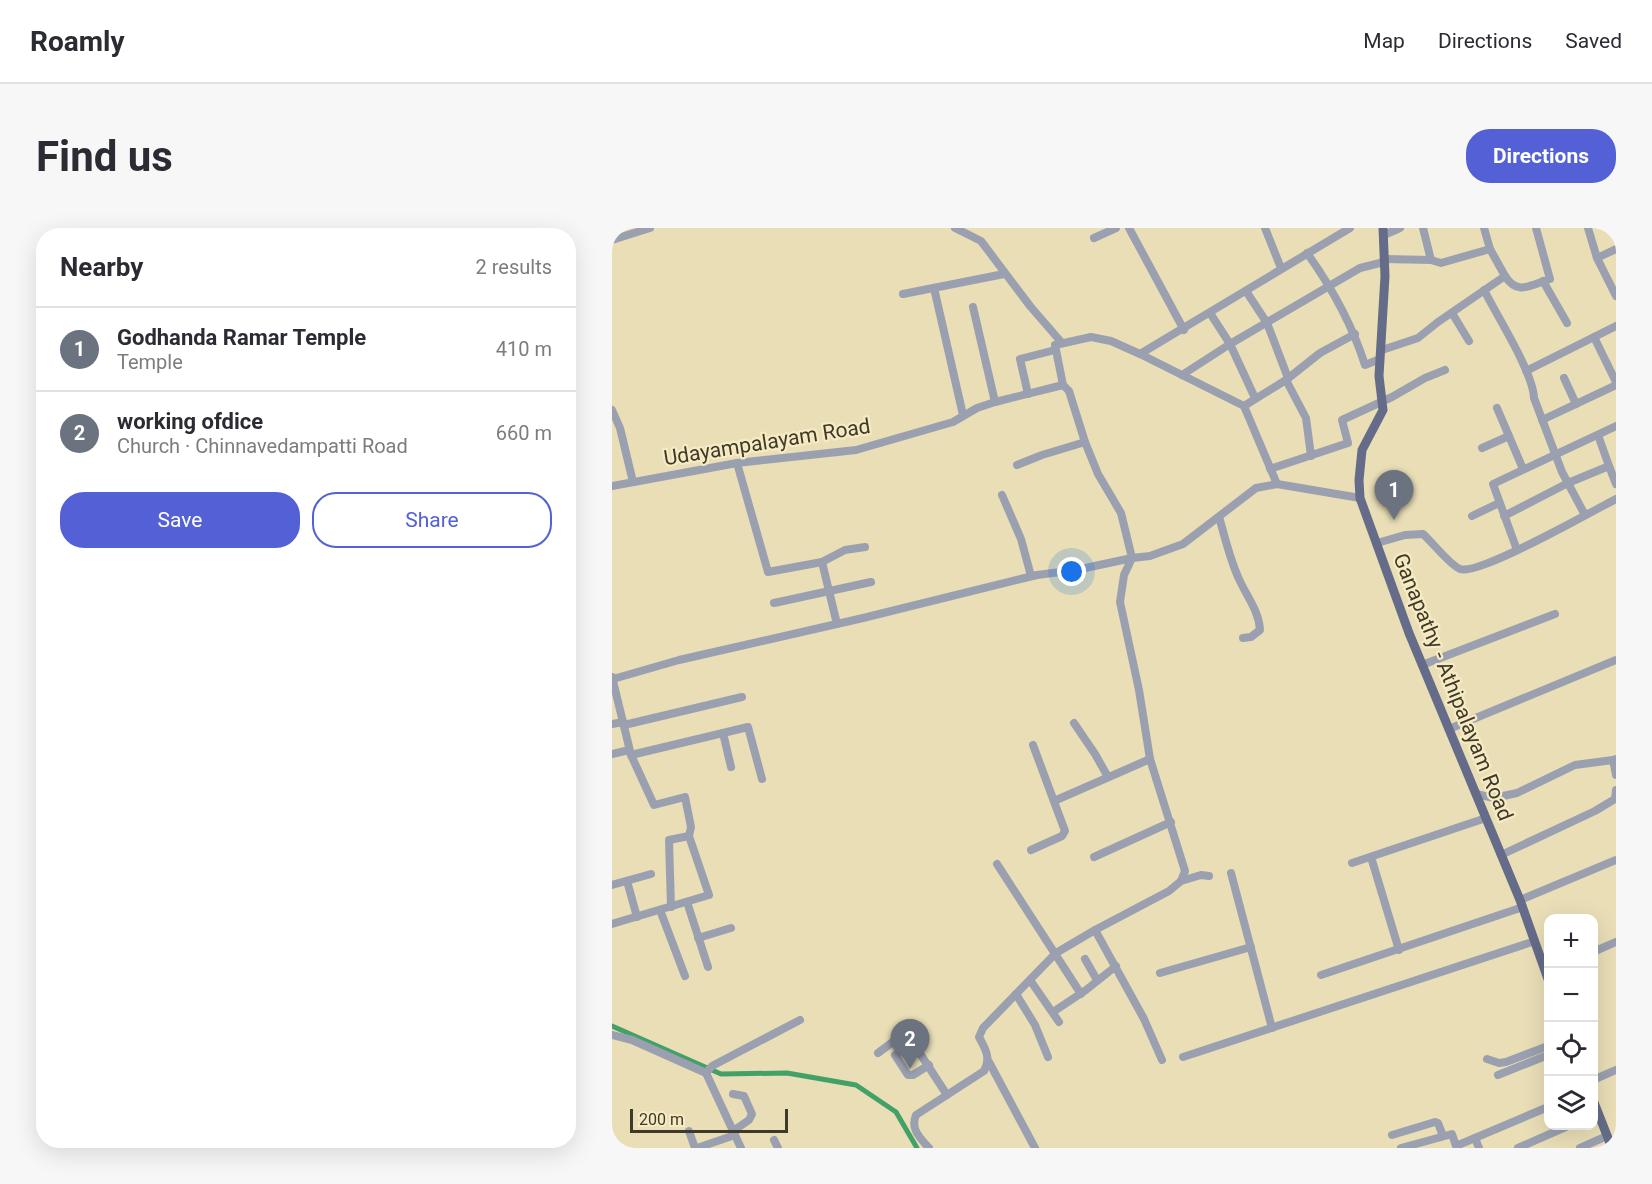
<!DOCTYPE html>
<html lang="en">
<head>
<meta charset="utf-8">
<style>
  :root { --surface:#fff; --page:#f7f7f7; --text:#2b2b33; --muted:#7c7c81; --line:#e1e1e2; --accent:#5360d6 }
  body { margin:0; font-family:Roboto,sans-serif; background:var(--page); color:var(--text) }
  .controls { position:absolute; right:18px; bottom:18px; display:grid; overflow:hidden; border-radius:12px; box-shadow:0 6px 24px #0002 }
  .controls button { width:54px; height:54px; display:grid; place-items:center; padding:0; border:0; border-bottom:2px solid var(--line); background:var(--surface); color:var(--text); font:30px sans-serif }
  .scale { position:absolute; left:18px; bottom:15px; width:158px; box-sizing:border-box; padding-left:6px; border:3px solid #3e3929; border-top:0; font-size:16px; line-height:21px; white-space:nowrap; color:#3e3929; -webkit-text-stroke:4px #f6ebc3; paint-order:stroke }
  .you { position:absolute; left:460px; top:344px; width:21px; height:21px; margin:-15px; border:4px solid #fff; border-radius:50%; background:#1a73e8; box-shadow:0 0 0 9px #1a73e833 }
  .badge { display:grid; place-items:center; width:39px; height:39px; border-radius:50%; background:var(--accent); color:#fff; font-size:20px; font-weight:700 }
  .pin { position:absolute; translate:-50% -50px; filter:drop-shadow(0 2px 3px #0008) }
  .pin::after { content:''; position:absolute; top:32px; width:21px; height:18px; background:inherit; clip-path:polygon(0 0,100% 0,50% 100%) }
  .list { margin:0; padding:0; list-style:none }
  h2 { display:flex; justify-content:space-between; align-items:center; height:78px; margin:0; padding:0 24px; font-size:26px }
  h2 small { font-size:20px; font-weight:400; color:var(--muted) }
  .list li { display:grid; grid-template-columns:39px 1fr auto; gap:18px; align-items:center; box-sizing:border-box; height:84px; padding:0 24px; border-top:2px solid var(--line) }
  .list b { display:block; font-size:22px; white-space:nowrap }
  .list p { margin:0; font-size:20px; white-space:nowrap; color:var(--muted) }
  .list em { font-size:20px; font-style:normal; color:var(--muted) }
  .actions { display:flex; gap:12px; padding:18px 24px }
  .actions a { flex:1; padding:14px 0; border:2px solid var(--accent); border-radius:24px; text-align:center; font-size:21px; color:var(--accent) }
  .actions .main { background:var(--accent); color:#fff }
  .icon { flex:none; width:33px; height:33px; fill:none; stroke:currentColor; stroke-width:2; stroke-linecap:round; stroke-linejoin:round }
  .map { position:relative; flex:none; width:1004px; height:920px; overflow:hidden; border-radius:24px }
  header { display:flex; align-items:center; gap:36px; box-sizing:border-box; height:84px; padding:0 30px; background:var(--surface); border-bottom:2px solid var(--line) }
  header strong { font-size:28px }
  nav { display:flex; gap:33px; margin-inline-start:auto; font-size:21px }
  .intro { display:flex; align-items:center; justify-content:space-between; box-sizing:border-box; height:144px; padding:0 36px }
  h1 { margin:0; font-size:42px }
  .button { padding:15px 27px; border-radius:24px; background:var(--accent); color:#fff; font-size:21px; font-weight:700 }
  main { display:flex; gap:36px; padding:0 36px }
  aside { flex:1; background:var(--surface); border-radius:24px; box-shadow:0 6px 24px #0002 }
  .map>svg:first-child { display:block }
  .lines { fill:none; stroke-linecap:round; stroke-linejoin:round }
  .canal { stroke:#43a167; stroke-width:5 }
  .minor { stroke:#9ba0b0; stroke-width:8 }
  .major { stroke:#656c89; stroke-width:9 }
  .labels { text-anchor:middle; stroke-width:4.5; stroke-linejoin:round; paint-order:stroke }
  .street-label { font-size:21px; fill:#3e3929; stroke:#f6ebc3 }
</style>
</head>
<body>
<header>
<strong>Roamly</strong>
<nav><a>Map</a><a>Directions</a><a>Saved</a></nav>
</header>
<div class="intro"><h1>Find us</h1><a class="button">Directions</a></div>
<main>
<aside>
<h2>Nearby<small>2 results</small></h2>
<ul class="list">
<li><span class="badge" style="background:#6b7280">1</span><div><b>Godhanda Ramar Temple</b><p>Temple</p></div><em>410 m</em></li>
<li><span class="badge" style="background:#6b7280">2</span><div><b>working ofdice</b><p>Church · Chinnavedampatti Road</p></div><em>660 m</em></li>
</ul>
<div class="actions"><a class="main">Save</a><a>Share</a></div>
</aside>
<div class="map">
<svg width="1004" height="920" viewBox="0 0 1004 920">
  <rect width="100%" height="100%" fill="#e9deb6"/>
  <g class="lines">
    <!-- canal -->
    <polyline class="canal" points="0,798 109,846 175,845 244,857 284,884 305,920"/>
    <!-- minor -->
    <g class="minor">
      <polyline points="343,0 369,13 418,78 450,115"/>
      <polyline points="517,0 572,102"/>
      <polyline points="653,0 669,40"/>
      <polyline points="976,0 985,30"/>
      <polyline points="772,7 788,0"/>
      <polyline points="482,10 504,0"/>
      <polyline points="0,12 38,0"/>
      <polyline points="1004,21 985,30 1004,68"/>
      <path d="M695 25C720 60 740 96 753 137L768 131"/>
      <polyline points="772,31 819,32 811,0"/>
      <polyline points="819,32 829,35 878,21"/>
      <path d="M893 48C906 68 918 57 938 51L924 0"/>
      <polyline points="931,53 955,95"/>
      <polyline points="322,60 351,187"/>
      <path d="M872 62C885 88 921 144 922 170L950 244 973 287"/>
      <polyline points="634,63 655,95 676,150"/>
      <polyline points="291,66 392,46"/>
      <polyline points="361,79 383,174"/>
      <polyline points="598,85 618,116 643,170"/>
      <polyline points="840,85 857,113"/>
      <polyline points="982,109 1004,154"/>
      <polyline points="770,122 806,110 826,94 893,48 878,21 872,0"/>
      <polyline points="528,126 632,178 665,256"/>
      <polyline points="914,143 1004,98"/>
      <polyline points="570,147 618,116 748,40 772,34"/>
      <polyline points="952,150 964,176"/>
      <polyline points="674,152 694,190 699,228"/>
      <polyline points="451,157 443,117 479,109 499,113 528,126 738,0"/>
      <polyline points="416,166 408,131 443,122"/>
      <polyline points="632,178 674,152 708,125 743,106"/>
      <polyline points="885,180 911,241"/>
      <polyline points="0,182 8,200 21,254"/>
      <polyline points="930,192 1004,157"/>
      <polyline points="986,207 997,238"/>
      <polyline points="870,220 897,208"/>
      <polyline points="125,235 156,344 210,334 233,322 253,319"/>
      <polyline points="405,237 430,227 473,214"/>
      <polyline points="658,241 736,215 730,192 780,169 813,150 833,142"/>
      <polyline points="0,258 125,235 244,222 341,194 365,180 383,174 451,157 457,163 473,214 486,246 509,285 520,330 538,328 571,316 644,260 665,256 748,270"/>
      <polyline points="390,267 409,311 419,348"/>
      <polyline points="860,288 887,275"/>
      <polyline points="892,288 956,255 997,238 1004,256"/>
      <path d="M607 289C613 309 618 332 627 351 635 369 647 383 648 402L639 409 631 410"/>
      <path d="M765 315 793 307 811 306C820 314 839 338 848 341 867 348 980 283 1004 271"/>
      <polyline points="905,322 881,256 1004,198"/>
      <polyline points="210,334 225,396"/>
      <polyline points="162,375 259,354"/>
      <polyline points="810,437 943,386"/>
      <polyline points="0,449 19,527 136,499 150,551"/>
      <polyline points="1,451 67,432 251,390 425,347 464,342 520,330"/>
      <polyline points="462,495 483,526 496,549"/>
      <polyline points="0,496 11,494"/>
      <polyline points="12,497 130,469"/>
      <polyline points="837,501 1004,432"/>
      <polyline points="111,505 119,539"/>
      <polyline points="0,526 17,522"/>
      <polyline points="1004,531 1001,532 1004,547"/>
      <polyline points="864,566 882,570 905,565 963,537 1001,532"/>
      <polyline points="442,573 538,531"/>
      <polyline points="419,622 450,608 453,603 421,517"/>
      <polyline points="889,627 983,583 1003,571 1004,562"/>
      <polyline points="482,629 559,594"/>
      <polyline points="759,629 787,722"/>
      <polyline points="740,635 874,590"/>
      <polyline points="385,636 469,766"/>
      <polyline points="619,645 660,800"/>
      <polyline points="15,653 25,689"/>
      <polyline points="569,653 589,647 597,648"/>
      <polyline points="0,657 39,646"/>
      <polyline points="908,672 1004,632"/>
      <polyline points="75,674 96,739"/>
      <polyline points="59,679 57,612 77,608"/>
      <polyline points="48,682 73,748"/>
      <polyline points="0,696 97,667 77,608 79,599 73,569 42,577 19,527"/>
      <polyline points="483,702 532,791 550,832"/>
      <polyline points="86,710 119,700"/>
      <polyline points="981,724 1004,714"/>
      <polyline points="473,731 485,752"/>
      <polyline points="548,745 639,719"/>
      <polyline points="709,747 911,679"/>
      <polyline points="418,752 447,794"/>
      <polyline points="404,766 423,797 436,829"/>
      <polyline points="441,784 474,762 504,738"/>
      <polyline points="0,807 20,812 94,845 129,920"/>
      <polyline points="266,825 290,807 296,807 335,867"/>
      <polyline points="283,827 296,847 301,847 317,837"/>
      <polyline points="571,829 923,713"/>
      <polyline points="875,831 887,835 894,834 936,818"/>
      <polyline points="377,834 423,920"/>
      <polyline points="94,845 100,838 188,792"/>
      <polyline points="886,847 936,827"/>
      <polyline points="981,852 1004,842"/>
      <polyline points="121,866 132,868 140,886 137,892 121,903"/>
      <polyline points="77,903 83,920"/>
      <polyline points="780,907 823,894 826,895 831,908"/>
      <polyline points="863,910 867,920"/>
      <polyline points="162,912 166,920"/>
      <polyline points="85,920 123,907"/>
      <path d="M317 920C308 910 298 901 304 887L372 843C379 830 374 822 367 809L371 800 444 725 483 702 557 663 569 653 573 643 538 531 527 462 508 374 512 347 520 330"/>
      <polyline points="789,920 840,906 844,918 936,879"/>
      <polyline points="906,920 956,898"/>
      <polyline points="968,920 995,908"/>
    </g>
    <!-- major -->
    <g class="major">
      <polyline points="771,0 773,48 767,148 771,182 750,222 747,252 748,270 797,405 908,672 936,751"/>
      <polyline points="981,872 1000,920"/>
    </g>
  </g>
  <g class="labels">
    <!-- street labels -->
    <g class="street-label">
      <text transform="translate(155 214) rotate(-9)" y="7">Udayampalayam Road</text>
      <text transform="translate(841 459) rotate(68)" y="7">Ganapathy - Athipalayam Road</text>
    </g>
  </g>
</svg>
<div class="controls">
<button>+</button>
<button>−</button>
<button><svg class="icon" aria-label="locate" viewBox="0 0 24 24"><circle cx="12" cy="12" r="6"/><path d="M12 2v4M12 18v4M2 12h4M18 12h4"/></svg></button>
<button><svg class="icon" aria-label="layers" viewBox="0 0 24 24"><path d="M12 4l9 5-9 5-9-5zM3 14l9 5 9-5"/></svg></button>
</div>
<div class="scale">200 m</div>
<div class="you"></div>
<div class="pin badge" style="left:782px;top:292px;background:#6b7280">1</div>
<div class="pin badge" style="left:298px;top:841px;background:#6b7280">2</div>
</div>
</main>
</body>
</html>
